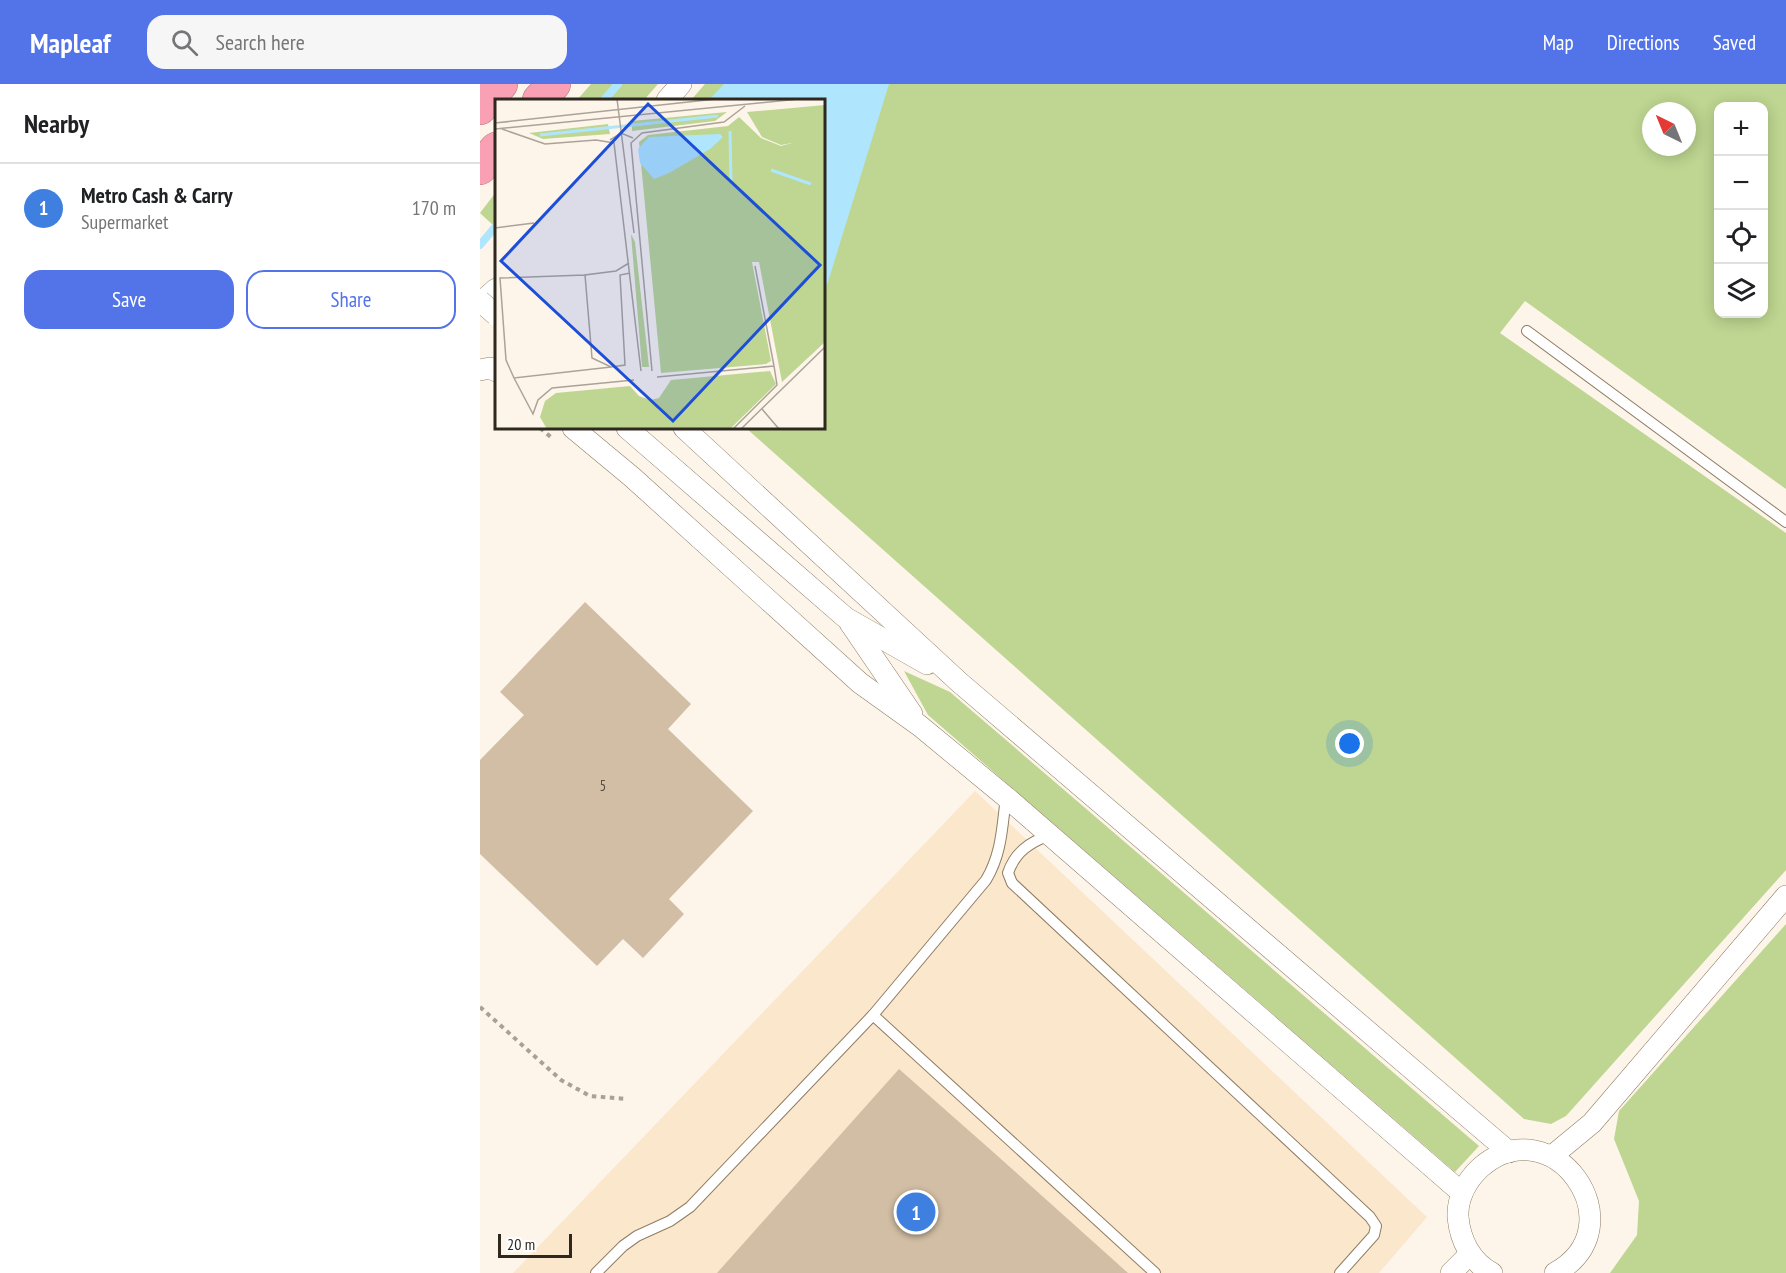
<!DOCTYPE html>
<html lang="en">
<head>
<meta charset="utf-8">
<style>
  :root { --surface:#fff; --page:#f6f6f6; --text:#202124; --muted:#757577; --line:#e0e0e0; --accent:#5374e9 }
  body { margin:0; font-family:"PT Sans Narrow",sans-serif; background:var(--page); color:var(--text) }
  .controls { position:absolute; right:18px; top:18px; display:grid; overflow:hidden; border-radius:12px; box-shadow:0 3px 15px #0003 }
  .controls button { width:54px; height:54px; display:grid; place-items:center; padding:0; border:0; border-bottom:2px solid var(--line); background:var(--surface); color:var(--text); font:30px sans-serif }
  .compass { position:absolute; left:1162px; top:18px; width:54px; height:54px; border-radius:50%; background:var(--surface); box-shadow:0 3px 15px #0003; rotate:317deg }
  .scale { position:absolute; left:18px; bottom:15px; width:74px; box-sizing:border-box; padding-left:6px; border:3px solid #2f281e; border-top:0; font-size:16px; line-height:21px; white-space:nowrap; color:#2f281e; -webkit-text-stroke:4px #fff; paint-order:stroke }
  .you { position:absolute; left:870px; top:660px; width:21px; height:21px; margin:-15px; border:4px solid #fff; border-radius:50%; background:#1a73e8; box-shadow:0 0 0 9px #1a73e833 }
  .badge { display:grid; place-items:center; width:39px; height:39px; border-radius:50%; background:var(--accent); color:#fff; font-size:20px; font-weight:700 }
  .pin { position:absolute; translate:-50% -50%; border:3px solid #fff; box-shadow:0 2px 6px #0006 }
  .list { margin:0; padding:0; list-style:none }
  h2 { display:flex; justify-content:space-between; align-items:center; height:78px; margin:0; padding:0 24px; font-size:26px }
  h2 small { font-size:20px; font-weight:400; color:var(--muted) }
  .list li { display:grid; grid-template-columns:39px 1fr auto; gap:18px; align-items:center; box-sizing:border-box; height:90px; padding:0 24px; border-top:2px solid var(--line) }
  .list b { display:block; font-size:22px; white-space:nowrap }
  .list p { margin:0; font-size:20px; white-space:nowrap; color:var(--muted) }
  .list em { font-size:20px; font-style:normal; color:var(--muted) }
  .actions { display:flex; gap:12px; padding:18px 24px }
  .actions a { flex:1; padding:14px 0; border:2px solid var(--accent); border-radius:18px; text-align:center; font-size:21px; color:var(--accent) }
  .actions .main { background:var(--accent); color:#fff }
  .icon { flex:none; width:33px; height:33px; fill:none; stroke:currentColor; stroke-width:2; stroke-linecap:round; stroke-linejoin:round }
  .map { position:relative; flex:none; width:1306px; height:1189px; overflow:hidden }
  header { display:flex; align-items:center; gap:36px; box-sizing:border-box; height:84px; padding:0 30px; background:var(--accent); color:#fff }
  header strong { font-size:28px }
  nav { display:flex; gap:33px; margin-inline-start:auto; font-size:21px }
  .search { width:420px; height:54px; background:var(--page); display:flex; align-items:center; gap:15px; box-sizing:border-box; padding:0 21px; border-radius:18px; color:var(--muted); font-size:22px }
  main { display:flex }
  aside { flex:1; background:var(--surface) }
  .map>svg:first-child { display:block }
  .built { fill:#fbe7cc }
  .green { fill:#bed691; fill-rule:evenodd }
  .water { fill:#afe6fd }
  .lines { fill:none; stroke-linecap:round; stroke-linejoin:round }
  .stream { stroke:#afe6fd; stroke-width:8 }
  .building { fill:#d1bea4 }
  .lane-casing { stroke:#8f7d64; stroke-width:12 }
  .street-casing { stroke:#8f7d64; stroke-width:22 }
  .highway-casing { stroke:#b37680; stroke-width:34 }
  .path { stroke:#a9a197; stroke-width:4; stroke-dasharray:4.5 4.5; stroke-linecap:butt }
  .lane { stroke:#fff; stroke-width:10 }
  .street { stroke:#fff; stroke-width:21 }
  .highway { stroke:#faa0b5; stroke-width:33 }
  .street-bridge-casing { stroke:#8f7d64; stroke-width:22; stroke-linecap:butt }
  .street-bridge { stroke:#fff; stroke-width:21 }
  .labels { text-anchor:middle; stroke-width:6; stroke-linejoin:round; paint-order:stroke }
  .number-label { font-size:15px; fill:#584e40 }
  .inset-river { fill:none; stroke:#afe6fd; stroke-width:3 }
  .inset-road { fill:none; stroke:#aba398; stroke-width:1.5 }
  .view { fill:#1d4ed8; fill-opacity:0.15; stroke:#1d4ed8; stroke-width:3 }
  .inset-edge { fill:none; stroke:#2f281e; stroke-width:3 }
</style>
</head>
<body>
<header>
<strong>Mapleaf</strong>
<div class="search"><svg class="icon" aria-label="search" viewBox="0 0 24 24"><circle cx="10" cy="10" r="6"/><path d="M15 15l6 6"/></svg>Search here</div>
<nav><a>Map</a><a>Directions</a><a>Saved</a></nav>
</header>
<main>
<aside>
<h2>Nearby<small></small></h2>
<ul class="list">
<li><span class="badge" style="background:#3f7fe0">1</span><div><b>Metro Cash &amp; Carry</b><p>Supermarket</p></div><em>170 m</em></li>
</ul>
<div class="actions"><a class="main">Save</a><a>Share</a></div>
</aside>
<div class="map">
<svg width="1306" height="1189" viewBox="0 0 1306 1189">
  <rect width="100%" height="100%" fill="#fdf5ea"/>
  <!-- built -->
  <polygon class="built" points="495,707 947,1133 899,1189 33,1189"/>
  <!-- green -->
  <g class="green">
    <polygon points="111,0 178,0 164,16 97,16"/>
    <path d="M225 0H1306V405L1045 217 1020 249 1306 449V786L1086 1032 1071 1040 1044 1035 266 344H344V16H211ZM1238 22H1284V230H1238ZM1171 27H1207V63H1171Z"/>
    <polygon points="16,108 16,144 0,129"/>
    <polygon points="424,587 470,608 999,1062 975,1088 448,631"/>
    <polygon points="1306,840 1306,1189 1130,1189 1157,1151 1159,1117 1134,1055 1139,1027"/>
  </g>
  <!-- water -->
  <polygon class="water" points="244,0 409,0 348,198 344,207 344,16 229,16"/>
  <g class="lines">
    <!-- stream -->
    <g class="stream">
      <polyline points="124,16 138,0"/>
      <polyline points="0,161 16,142"/>
    </g>
  </g>
  <!-- building -->
  <g class="building">
    <polygon points="105,518 211,620 188,645 273,727 189,815 204,830 163,874 143,855 117,882 0,770 0,676 44,631 20,608"/>
    <polygon points="419,985 512,1067 648,1189 237,1189"/>
  </g>
  <g class="lines">
    <!-- lane casing -->
    <g class="lane-casing">
      <g id="lane">
        <polyline points="1047,247 1306,438"/>
        <path d="M526 713C522 743 522 769 506 796L393 931 675 1189"/>
        <path d="M570 751C550 758 535 768 528 789L532 799 890 1133 896 1142 894 1151 860 1189"/>
        <polyline points="116,1189 143,1162 157,1152 190,1137 210,1123 393,931"/>
      </g>
    </g>
    <!-- street casing -->
    <g class="street-casing">
      <g id="street">
        <polyline points="187,16 201,0"/>
        <polyline points="0,219 16,205"/>
        <polyline points="0,286 10,284 16,287"/>
        <polyline points="93,344 152,393 380,599 440,642 526,713 982,1109"/>
        <polyline points="147,344 366,534 447,580"/>
        <polyline points="204,344 479,598 1029,1068"/>
        <polyline points="370,539 432,630"/>
        <polyline points="1072,1072 1112,1039 1306,812"/>
        <polyline points="971,1189 990,1170"/>
        <path d="M1012 1189C991 1178 980 1156 978 1133 977 1114 987 1096 1000 1084 1072 1020 1160 1142 1075 1189"/>
      </g>
    </g>
    <!-- highway casing -->
    <g class="highway-casing">
      <g id="highway">
        <polyline points="59,16 74,0"/>
        <polyline points="0,24 21,0"/>
        <polyline points="0,84 16,65"/>
      </g>
    </g>
    <!-- path -->
    <g class="path">
      <polyline points="60,344 72,354"/>
      <polyline points="0,923 81,996 110,1012 147,1015"/>
    </g>
    <!-- lane -->
    <use href="#lane" class="lane"/>
    <!-- street -->
    <use href="#street" class="street"/>
    <!-- highway -->
    <use href="#highway" class="highway"/>
    <!-- street-bridge casing -->
    <g class="street-bridge-casing">
      <polyline id="street-bridge" points="0,217 16,231"/>
    </g>
    <!-- street-bridge -->
    <use href="#street-bridge" class="street-bridge"/>
  </g>
  <g class="labels">
    <!-- number labels -->
    <g class="number-label">
      <text x="123" y="707">5</text>
    </g>
  </g>
  <!-- overview -->
  <g transform="translate(15 15)">
    <rect width="330" height="330" fill="#fdf5ea"/>
    <path d="M330 6V243L287 283 264 163H257L276 262 271 265 166 274 144 43 153 36 233 27 244 18 266 39 286 47 297 44 286 46 267 38 252 13ZM232 13 220 22 137 32V22ZM113 25 115 35 48 40 34 34ZM136 135 140 143 154 268H147ZM275 272 281 285 235 330H52L45 318 50 302 61 294 135 287 144 297 155 301 164 299 176 281Z" fill="#bed691"/>
    <path d="M225 35 228 38 215 50 174 74 159 80 145 64 143 50 154 38Z" fill="#afe6fd"/>
    <path class="inset-river" d="M235 32 236 83M45 36 223 17M276 71 316 85"/>
    <path class="inset-road" d="M122 0 139 134M0 24 221 0M0 30 304 0M7 30 50 45 101 41 119 44 146 272M115 41 126 34 138 39M0 129 39 124M134 164 121 172 90 176 97 259 116 268 130 266 125 176 135 174M260 167 279 267M90 176 5 179 11 261 19 279 116 268M157 272 136 44 147 34 229 23 250 7M162 278 279 267 282 286 238 330M19 279 38 315 43 301 57 289 139 281M267 310 284 330M246 330 330 248"/>
    <path class="view" d="M153 5 325 166 178 322 6 162Z"/>
    <rect width="330" height="330" class="inset-edge"/>
  </g>
</svg>
<div class="controls">
<button>+</button>
<button>−</button>
<button><svg class="icon" aria-label="locate" viewBox="0 0 24 24"><circle cx="12" cy="12" r="6"/><path d="M12 2v4M12 18v4M2 12h4M18 12h4"/></svg></button>
<button><svg class="icon" aria-label="layers" viewBox="0 0 24 24"><path d="M12 4l9 5-9 5-9-5zM3 14l9 5 9-5"/></svg></button>
</div>
<svg class="compass" viewBox="-18 -18 36 36"><path d="M0-13l5 13h-10z" fill="#e53935"/><path d="M0 13l5-13h-10z" fill="#757577"/></svg>
<div class="scale">20 m</div>
<div class="you"></div>
<div class="pin badge" style="left:436px;top:1128px;background:#3f7fe0">1</div>
</div>
</main>
</body>
</html>
